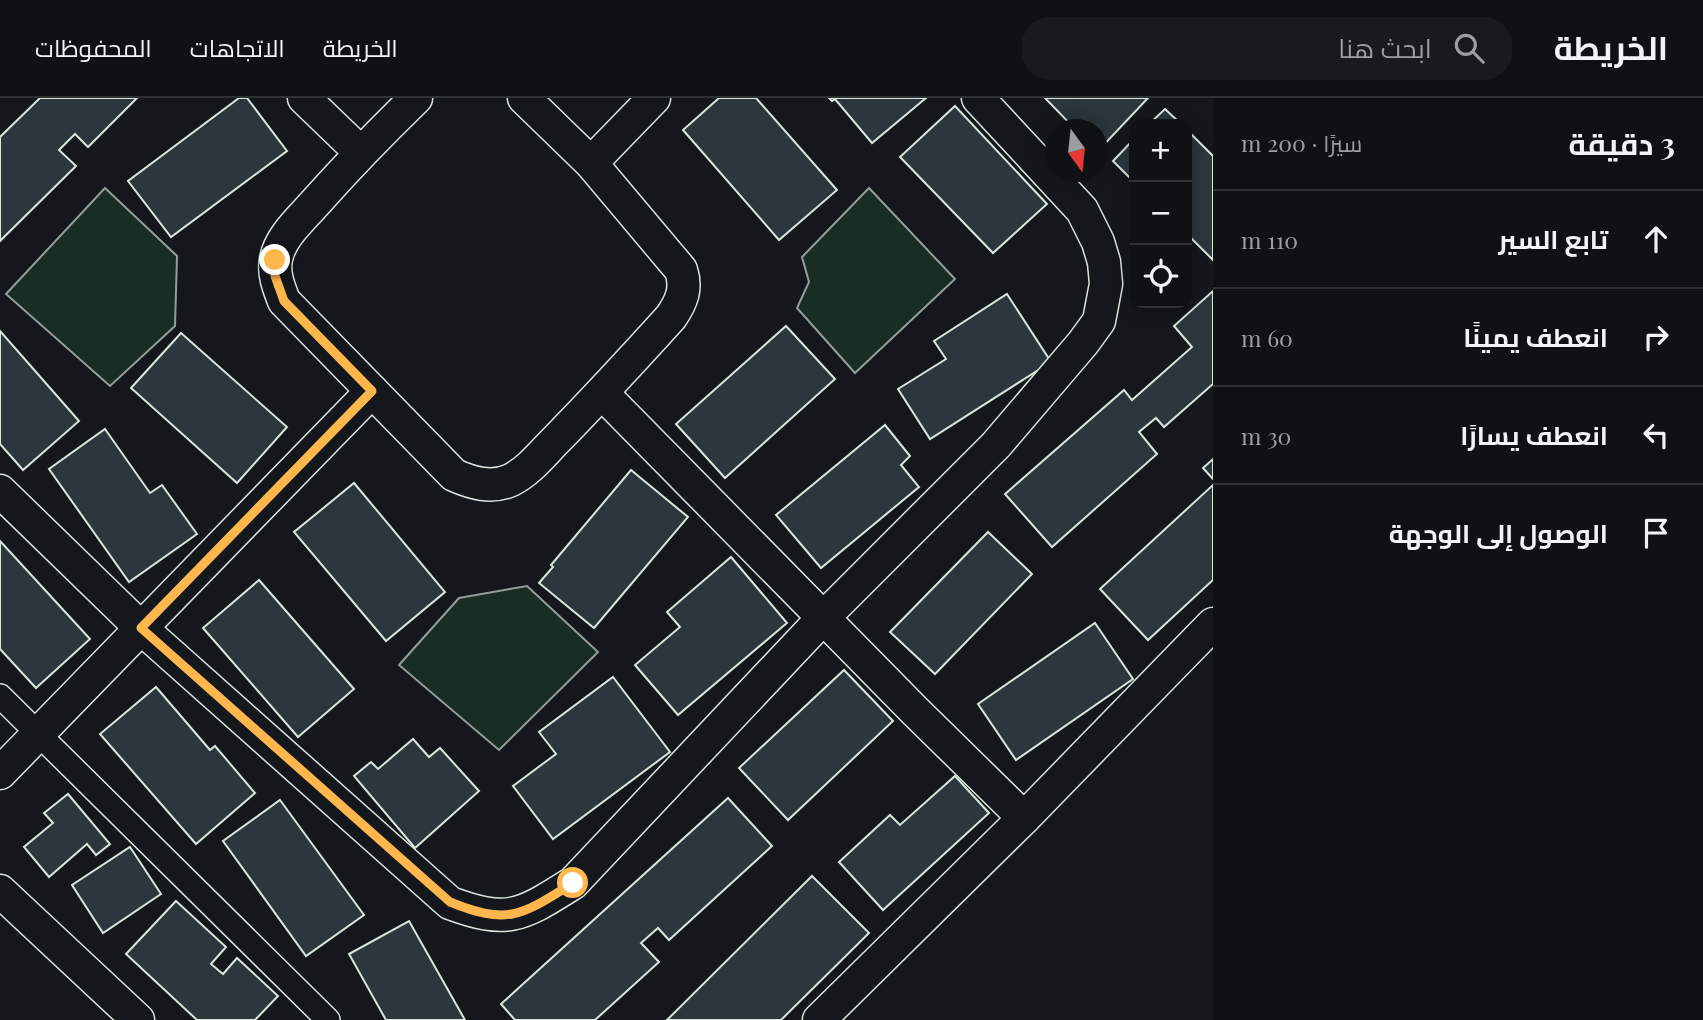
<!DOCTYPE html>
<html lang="ar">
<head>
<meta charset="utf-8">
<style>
  :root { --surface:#0f1215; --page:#181b1e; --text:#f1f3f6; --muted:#9b9ea0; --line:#2f3234 }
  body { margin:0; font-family:"Playfair Display",Cairo,serif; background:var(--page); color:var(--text); direction:rtl }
  .controls { position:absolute; right:21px; top:21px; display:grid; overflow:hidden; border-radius:14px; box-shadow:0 4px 18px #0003 }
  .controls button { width:63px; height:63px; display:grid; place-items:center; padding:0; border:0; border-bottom:2px solid var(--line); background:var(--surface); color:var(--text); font:35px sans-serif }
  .compass { position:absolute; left:1045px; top:21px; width:63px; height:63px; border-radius:50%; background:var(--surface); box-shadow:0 4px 18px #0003; rotate:165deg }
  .stop { position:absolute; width:21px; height:21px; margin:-16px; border:5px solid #ffb74d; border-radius:50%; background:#fff }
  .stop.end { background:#ffb74d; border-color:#fff; box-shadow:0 2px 7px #0008 }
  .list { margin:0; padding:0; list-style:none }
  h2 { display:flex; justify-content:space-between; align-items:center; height:91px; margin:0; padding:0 28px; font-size:30px }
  h2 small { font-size:23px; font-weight:400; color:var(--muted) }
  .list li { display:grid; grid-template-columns:46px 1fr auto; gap:21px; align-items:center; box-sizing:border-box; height:98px; padding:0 28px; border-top:2px solid var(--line) }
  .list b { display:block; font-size:26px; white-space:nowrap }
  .list em { font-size:23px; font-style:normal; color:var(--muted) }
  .icon { flex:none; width:38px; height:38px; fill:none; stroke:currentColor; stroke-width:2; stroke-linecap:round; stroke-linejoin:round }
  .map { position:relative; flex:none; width:1213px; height:922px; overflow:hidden; direction:ltr }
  header { display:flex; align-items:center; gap:42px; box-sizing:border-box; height:98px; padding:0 35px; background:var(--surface); border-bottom:2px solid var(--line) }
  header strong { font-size:33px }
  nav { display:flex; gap:38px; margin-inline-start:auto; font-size:24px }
  .search { width:490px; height:63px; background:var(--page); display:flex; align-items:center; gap:18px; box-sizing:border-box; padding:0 24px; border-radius:28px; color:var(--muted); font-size:26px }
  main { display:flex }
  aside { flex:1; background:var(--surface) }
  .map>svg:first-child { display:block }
  .green { fill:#1a2d24; stroke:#939e99; stroke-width:2 }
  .building { fill:#2c363c; stroke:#d8e6dc; stroke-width:2 }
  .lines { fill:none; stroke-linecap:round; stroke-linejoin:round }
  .pedestrian-casing { stroke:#d8e6dc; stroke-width:26 }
  .minor-casing { stroke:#d8e6dc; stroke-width:35 }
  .pedestrian { stroke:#14181c; stroke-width:23 }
  .minor { stroke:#14181c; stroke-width:32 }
  .route { stroke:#ffb74d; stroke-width:9 }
</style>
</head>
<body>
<header>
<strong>الخريطة</strong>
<div class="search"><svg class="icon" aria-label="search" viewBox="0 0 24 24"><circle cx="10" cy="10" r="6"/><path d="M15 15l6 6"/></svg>ابحث هنا</div>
<nav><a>الخريطة</a><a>الاتجاهات</a><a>المحفوظات</a></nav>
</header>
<main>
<aside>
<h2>3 دقيقة<small>سيرًا · 200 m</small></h2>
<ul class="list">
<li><svg class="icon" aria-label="ahead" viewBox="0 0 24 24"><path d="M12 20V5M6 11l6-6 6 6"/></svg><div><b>تابع السير</b></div><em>110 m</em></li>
<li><svg class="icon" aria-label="right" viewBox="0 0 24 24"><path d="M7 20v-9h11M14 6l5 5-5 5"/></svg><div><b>انعطف يمينًا</b></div><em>60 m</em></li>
<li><svg class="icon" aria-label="left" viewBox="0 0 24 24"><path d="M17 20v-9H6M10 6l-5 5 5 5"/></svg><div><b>انعطف يسارًا</b></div><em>30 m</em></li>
<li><svg class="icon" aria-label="arrive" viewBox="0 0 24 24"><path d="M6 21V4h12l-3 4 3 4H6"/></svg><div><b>الوصول إلى الوجهة</b></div></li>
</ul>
</aside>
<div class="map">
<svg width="1213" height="922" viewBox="0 0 1213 922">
  <rect width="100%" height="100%" fill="#14181c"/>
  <!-- green -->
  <g class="green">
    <polygon points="105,90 177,158 175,228 110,288 6,196"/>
    <polygon points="869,90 955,181 855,275 797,210 809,184 802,159"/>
    <polygon points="527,488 598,554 499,652 399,567 459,500"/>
  </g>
  <!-- building -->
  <g class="building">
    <polygon points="40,0 137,0 88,49 75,36 59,52 76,68 0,143 0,39"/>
    <polygon points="239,0 247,0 287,53 171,139 128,83"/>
    <polygon points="719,0 756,0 837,92 779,142 683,32"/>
    <polygon points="829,0 926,0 872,45 835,1 832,3"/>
    <polygon points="1045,0 1148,0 1098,53 1098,32 1076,32"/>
    <polygon points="955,8 1047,106 993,155 900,59"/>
    <polygon points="1165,11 1181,26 1149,26"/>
    <polygon points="1187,32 1213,58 1213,162 1187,136"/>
    <polygon points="1134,41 1134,84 1113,63"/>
    <polygon points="1213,193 1213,286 1164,329 1156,320 1139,334 1157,356 1052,449 1005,396 1124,292 1132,302 1192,249 1174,228"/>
    <polygon points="1007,196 1051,264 930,341 898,291 946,261 934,243"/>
    <polygon points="786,228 835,281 725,380 676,326"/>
    <polygon points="0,233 79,323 23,372 0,346"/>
    <polygon points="181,235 287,329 237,385 131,290"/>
    <polygon points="885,327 910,358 901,367 919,389 821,470 776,417"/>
    <polygon points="105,331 150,395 162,387 197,436 129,484 49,371"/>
    <polygon points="1213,361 1213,381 1203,370"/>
    <polygon points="631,372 688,419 594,530 539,485 553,469 551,467"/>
    <polygon points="354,385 445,494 386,543 294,434"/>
    <polygon points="1213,387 1213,482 1148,542 1100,491"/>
    <polygon points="988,434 1032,476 935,576 890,534"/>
    <polygon points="0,443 90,541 36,590 0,551"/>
    <polygon points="731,459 787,525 678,617 635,567 680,529 667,514"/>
    <polygon points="259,482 354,591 298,639 203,530"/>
    <polygon points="1095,525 1133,581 1016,662 978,606"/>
    <polygon points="844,572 893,623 788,722 739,670"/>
    <polygon points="613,579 670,654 553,741 513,688 556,656 539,634"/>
    <polygon points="156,589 210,652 215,648 255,695 196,746 100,636"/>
    <polygon points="413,641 429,659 440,650 479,693 415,750 354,678 371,664 378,671"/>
    <polygon points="955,678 989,715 883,812 839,764 890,717 900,727"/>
    <polygon points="68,696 110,746 96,757 87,746 49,779 24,749 53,725 44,715"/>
    <polygon points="728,700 772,748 669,842 658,830 641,845 659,864 595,922 515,922 501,906"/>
    <polygon points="280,702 364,817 306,858 223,743"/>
    <polygon points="130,749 161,796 103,835 72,787"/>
    <polygon points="812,778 869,835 781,922 667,922"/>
    <polygon points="176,803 226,849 211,866 223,876 237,860 278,898 255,922 197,922 126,856"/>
    <polygon points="409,823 465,922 386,922 349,856"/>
  </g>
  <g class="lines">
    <!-- pedestrian casing -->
    <g class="pedestrian-casing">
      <polyline id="pedestrian" points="0,598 328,922"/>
    </g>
    <!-- minor casing -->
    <g class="minor-casing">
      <g id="minor">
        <polyline points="304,0 360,54"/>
        <path d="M416 0C381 34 348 68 315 105 301 121 280 139 276 161 273 176 279 190 284 203L454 377C472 385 492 391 511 382 529 373 543 355 556 342 595 302 633 261 671 219 682 203 687 190 681 172L591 65 524 0"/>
        <polyline points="591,65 654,0"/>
        <polyline points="602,295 915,613 1024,720"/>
        <path d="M0 393 141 530 450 805C509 827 522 817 573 785L824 519 996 347 1083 245 1099 223 1106 186 1104 164 1098 144 1082 112 978 0"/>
        <polyline points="0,675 372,293"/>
        <polyline points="0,793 138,922"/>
        <polyline points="819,922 1024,720 1213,526"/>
      </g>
    </g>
    <!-- pedestrian -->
    <use href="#pedestrian" class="pedestrian"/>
    <!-- minor -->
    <use href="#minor" class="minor"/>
  </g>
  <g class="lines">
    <!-- route -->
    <path class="route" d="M275 162V178L284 203 372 293 141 530 450 804C509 828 522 817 573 785"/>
  </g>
</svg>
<div class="controls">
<button>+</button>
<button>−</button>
<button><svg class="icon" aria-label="locate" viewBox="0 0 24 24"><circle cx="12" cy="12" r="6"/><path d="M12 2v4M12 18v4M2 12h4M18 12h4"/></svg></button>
</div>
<svg class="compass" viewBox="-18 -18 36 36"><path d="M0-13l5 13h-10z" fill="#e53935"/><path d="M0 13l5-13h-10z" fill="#9b9ea0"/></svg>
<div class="stop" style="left:573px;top:785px"></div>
<div class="stop end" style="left:275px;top:162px"></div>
</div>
</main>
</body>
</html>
